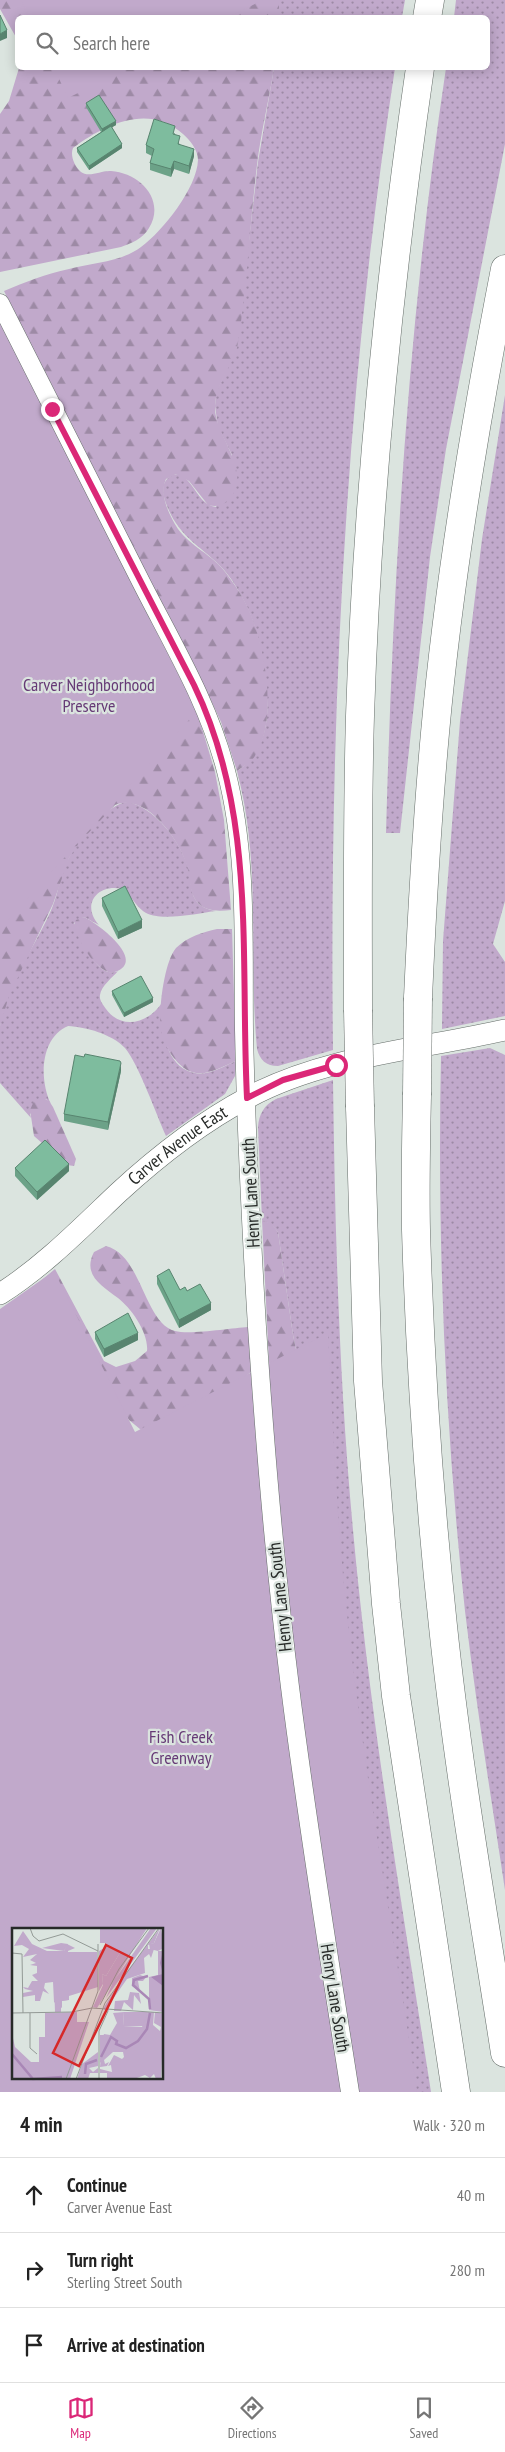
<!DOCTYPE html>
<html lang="en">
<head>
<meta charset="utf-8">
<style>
  :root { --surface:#fff; --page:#f2f2f2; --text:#222; --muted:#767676; --line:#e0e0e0; --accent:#db2777 }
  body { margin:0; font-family:"PT Sans Narrow",sans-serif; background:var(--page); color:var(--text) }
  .stop { position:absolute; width:15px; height:15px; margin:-11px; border:4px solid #db2777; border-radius:50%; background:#fff }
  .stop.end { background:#db2777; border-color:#fff; box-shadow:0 1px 5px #0008 }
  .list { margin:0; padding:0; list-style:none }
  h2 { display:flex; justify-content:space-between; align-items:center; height:65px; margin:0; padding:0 20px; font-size:21px }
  h2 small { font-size:16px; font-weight:400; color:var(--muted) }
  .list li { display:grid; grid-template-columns:32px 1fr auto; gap:15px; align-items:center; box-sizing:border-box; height:75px; padding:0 20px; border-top:1px solid var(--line) }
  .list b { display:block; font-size:19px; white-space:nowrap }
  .list p { margin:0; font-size:16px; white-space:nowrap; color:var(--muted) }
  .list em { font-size:16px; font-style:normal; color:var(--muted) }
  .icon { flex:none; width:28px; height:28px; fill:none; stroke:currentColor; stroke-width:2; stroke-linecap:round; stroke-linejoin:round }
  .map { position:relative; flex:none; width:505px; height:2092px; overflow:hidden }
  .search { position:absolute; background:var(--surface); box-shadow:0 2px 12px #0003; left:15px; right:15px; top:15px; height:55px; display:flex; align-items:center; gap:12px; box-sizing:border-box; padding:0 18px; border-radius:8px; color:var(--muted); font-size:19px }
  .sheet { height:290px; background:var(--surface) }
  nav { display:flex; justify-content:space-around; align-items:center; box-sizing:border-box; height:70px; border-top:1px solid var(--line); background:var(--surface); font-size:14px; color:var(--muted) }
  nav a { display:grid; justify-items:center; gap:2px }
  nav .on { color:var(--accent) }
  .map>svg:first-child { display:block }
  .grass { fill:url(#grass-dots) }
  .forest { fill:url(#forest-firs) }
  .green { fill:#c1a9cb; fill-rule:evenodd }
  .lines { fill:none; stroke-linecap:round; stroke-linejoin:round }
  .minor-casing { stroke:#656d69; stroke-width:19 }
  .tertiary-casing { stroke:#656d69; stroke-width:22 }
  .motorway-casing { stroke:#656d69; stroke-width:29 }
  .minor { stroke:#fff; stroke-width:18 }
  .tertiary { stroke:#fff; stroke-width:21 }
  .motorway { stroke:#fff; stroke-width:28 }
  .motorway-bridge-casing { stroke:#656d69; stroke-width:29; stroke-linecap:butt }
  .motorway-bridge { stroke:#fff; stroke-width:28 }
  .wall { fill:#6ca288 }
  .shaded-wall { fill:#58846f }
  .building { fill:#7ebc9e; stroke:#58846f }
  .route { stroke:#db2777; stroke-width:6 }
  .labels { text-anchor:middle; stroke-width:4.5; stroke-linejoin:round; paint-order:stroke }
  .park-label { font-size:18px; fill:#663a76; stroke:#dbe4df }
  .street-label { font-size:18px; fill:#272a28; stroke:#dbe4df }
  .inset-river { fill:none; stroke:#a987b6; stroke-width:2.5 }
  .inset-road { fill:none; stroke:#939a96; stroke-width:1 }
  .view { fill:#d62828; fill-opacity:0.15; stroke:#d62828; stroke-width:2.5 }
  .inset-edge { fill:none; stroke:#272a28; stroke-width:2.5 }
</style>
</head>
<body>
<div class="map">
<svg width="505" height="2092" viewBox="0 0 505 2092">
  <defs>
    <pattern id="grass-dots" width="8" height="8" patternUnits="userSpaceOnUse" patternTransform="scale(1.25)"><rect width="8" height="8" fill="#c1a9cb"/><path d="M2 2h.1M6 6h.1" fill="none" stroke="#9d8aa5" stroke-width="1.8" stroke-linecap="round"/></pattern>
    <pattern id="forest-firs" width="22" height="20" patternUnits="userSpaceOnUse" patternTransform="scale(1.25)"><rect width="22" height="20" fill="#c1a9cb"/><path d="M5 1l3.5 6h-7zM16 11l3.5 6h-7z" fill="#9d8aa5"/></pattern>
  </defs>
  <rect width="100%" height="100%" fill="#dbe4df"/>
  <!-- grass -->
  <g class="grass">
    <polygon points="279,0 405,0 402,17 279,18"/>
    <path d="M456 0H505V144L446 449 430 557 400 833H386C393 576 408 321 446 68H488V18L454 17Z"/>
    <path d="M274 68H395C345 392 329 722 333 1050L278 1066C266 1066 260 1060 257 1049 248 954 262 865 237 771 262 755 269 726 267 698 264 664 260 630 243 599 238 589 231 578 224 570 202 546 180 539 167 506 164 499 162 491 164 484 167 477 172 474 179 474 195 481 197 504 216 507L232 455 218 427 215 406 216 393 237 346 258 162Z"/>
    <polygon points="505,395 505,901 493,944 505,962 505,1016 442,1029 443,941 460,721 482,539"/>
    <path d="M128 802C155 808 178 839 187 864 194 886 186 906 216 911 198 913 158 923 143 911 135 905 131 895 122 889 99 883 80 904 99 925L84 917 74 923C81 937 97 981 118 971 113 977 101 986 100 995 99 1000 103 1005 106 1009 122 1031 150 1023 163 1001 159 1024 165 1068 195 1073 208 1076 224 1066 236 1061L235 1076 225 1094 166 1136C156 1114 139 1065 125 1048 112 1034 86 1027 68 1026 40 1038 39 1080 51 1104L46 1099 30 1114 31 1118 0 1083C0 1065 0 1044 0 1026 6 984 36 946 52 908 59 891 61 870 71 854 81 837 108 803 128 802Z"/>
    <path d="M490 1048 505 1055V1890C491 1797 476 1704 465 1611 445 1427 437 1241 441 1056Z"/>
    <path d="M333 1080C335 1230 339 1380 353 1530 370 1718 402 1905 431 2092H360L308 1407 293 1335 278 1232 272 1225 262 1220 258 1127C259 1114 264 1105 276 1099Z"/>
  </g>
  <!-- forest -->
  <g class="forest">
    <polygon points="0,0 279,0 279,18 18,18 17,39 0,9"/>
    <path d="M19 68H274C269 100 261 132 257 165 250 224 247 284 238 343 234 365 215 384 215 407 214 436 254 471 229 500 223 506 216 507 208 505L189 481 176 474 166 479C159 495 169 515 178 529 190 546 213 555 226 573 236 586 245 600 251 615 266 652 279 727 252 760 248 764 242 767 237 771L221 722 207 692 76 437 4 291C25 282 46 274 69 269 92 263 121 262 141 247 163 231 197 188 198 160 198 150 190 140 183 134 149 103 105 124 73 148 70 155 74 166 81 172 89 178 102 170 111 171 140 173 166 200 149 228 143 239 131 243 121 247L0 272V114L9 101Z"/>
    <path d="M37 397 199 718 215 772 224 820 231 910C220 911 206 912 198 903 188 892 191 876 186 863 178 838 145 792 115 805L79 843 69 858 53 904 9 996 0 1026V792Z"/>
    <path d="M84 917C99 924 151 964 111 973 93 968 79 942 74 925L76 920Z"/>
    <path d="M217 929H232L236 1061C224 1066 209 1075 196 1073 179 1071 163 1046 161 1030 158 1012 164 962 176 948 187 937 203 932 217 929Z"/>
    <polygon points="43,1098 49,1101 53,1107 76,1159 74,1166 67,1165 34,1136 30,1110 33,1103"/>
    <polygon points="262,1220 272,1224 278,1232 293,1335 308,1407 269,1363"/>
    <path d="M106 1246C142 1255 144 1323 175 1331 190 1335 231 1328 248 1327L252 1371 163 1448 129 1420 37 1284 55 1269 104 1361 116 1367 135 1361 147 1351C149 1333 131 1308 118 1298 102 1286 82 1275 94 1252Z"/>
  </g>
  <!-- green -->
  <g class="green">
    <polygon points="21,0 263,0 228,17 29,17"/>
    <polygon points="54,68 128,68 68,98"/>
    <polygon points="0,321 197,711 0,929"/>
    <path d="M54 1271 135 1432 328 1333C333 1430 337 1527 348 1624 365 1781 394 1936 417 2092H0V1309ZM14 1930H162V2078H14Z"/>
  </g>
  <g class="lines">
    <!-- minor casing -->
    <g class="minor-casing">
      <path id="minor" d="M0 303C46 394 92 485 138 576 170 640 208 701 226 771 248 855 243 943 244 1030 246 1128 251 1228 257 1327 265 1447 275 1568 290 1687 307 1823 329 1957 350 2092"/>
    </g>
    <!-- tertiary casing -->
    <g class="tertiary-casing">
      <g id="tertiary">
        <path id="s1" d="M0 1294C44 1266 80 1229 118 1193 157 1157 202 1122 249 1097 325 1056 421 1049 505 1030"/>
      </g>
    </g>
    <!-- motorway casing -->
    <g class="motorway-casing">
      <g id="motorway">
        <polyline points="427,18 430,0"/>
        <path d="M418 998C422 909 427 821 435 733 449 577 475 423 505 269"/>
        <path d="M358 1010C358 912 357 814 360 716 367 499 389 282 420 68"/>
        <path d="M417 1095C416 1140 415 1185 416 1230 420 1363 429 1495 443 1626 458 1769 483 1911 505 2053"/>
        <polyline points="360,1107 368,1381 386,1604 396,1696 456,2092"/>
      </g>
    </g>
    <!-- minor -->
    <use href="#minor" class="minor"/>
    <!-- tertiary -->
    <use href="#tertiary" class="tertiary"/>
    <!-- motorway -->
    <use href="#motorway" class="motorway"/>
    <!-- motorway-bridge casing -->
    <g class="motorway-bridge-casing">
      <g id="motorway-bridge">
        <polyline points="358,1010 360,1107"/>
        <polyline points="417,1095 418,998"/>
      </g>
    </g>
    <!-- motorway-bridge -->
    <use href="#motorway-bridge" class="motorway-bridge"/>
  </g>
  <!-- wall -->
  <g class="wall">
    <polygon points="86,103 116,125 112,127 122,148 89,170 77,152 77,148 101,132 86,107"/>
    <polygon points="175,133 175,135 180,145 194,156 189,174 174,169 171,177 150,170 150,163 152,156 146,153 146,145"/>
    <polygon points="102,898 142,928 118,939 102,906"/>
    <polygon points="112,991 153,1002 124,1017 112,995"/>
    <polygon points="121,1071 108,1130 64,1121 64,1114"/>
    <polygon points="15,1168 69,1171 37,1200 15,1176"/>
    <polygon points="157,1276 180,1290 187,1291 211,1310 179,1328 157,1284"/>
    <polygon points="95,1332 138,1340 104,1357 95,1339"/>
  </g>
  <!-- shaded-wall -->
  <g class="shaded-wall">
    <polygon points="7,30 7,38 0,41 0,34"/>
    <polygon points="116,121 116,125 102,133 102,129"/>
    <polygon points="122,144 122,148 89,170 89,166"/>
    <polygon points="194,149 194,156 189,174 189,166"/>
    <polygon points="174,161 174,169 171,177 171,169"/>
    <polygon points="142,920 142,928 118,939 118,932"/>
    <polygon points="153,998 153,1002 124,1017 124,1013"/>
    <polygon points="121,1063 121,1071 108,1130 108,1122"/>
    <polygon points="69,1164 69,1171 37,1200 37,1192"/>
    <polygon points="211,1303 211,1310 179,1328 179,1320"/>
    <polygon points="138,1333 138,1340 104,1357 104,1349"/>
  </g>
  <!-- building -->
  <g class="building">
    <polygon points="0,15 7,30 0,34"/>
    <polygon points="99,95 116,121 102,129 86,103"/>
    <polygon points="154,119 175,126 173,134 180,136 178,144 194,149 189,166 174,161 171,169 150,163 154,149 146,145"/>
    <polygon points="111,126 122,144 89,166 77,148"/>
    <polygon points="125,886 142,920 118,932 102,898"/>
    <polygon points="141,976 153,998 124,1013 112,991"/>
    <polygon points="85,1054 120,1061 121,1063 108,1122 64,1114 75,1055 84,1057"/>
    <polygon points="45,1140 69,1164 37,1192 15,1168"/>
    <polygon points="169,1269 180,1290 185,1287 187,1291 200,1284 211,1303 179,1320 157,1276"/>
    <polygon points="128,1313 138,1333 104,1349 95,1332"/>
  </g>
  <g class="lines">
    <!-- route -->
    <path class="route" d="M52 409 194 685C257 815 240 957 247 1098L283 1080 336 1065"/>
  </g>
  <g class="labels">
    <!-- park labels -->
    <g class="park-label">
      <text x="89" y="691">Carver Neighborhood<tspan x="89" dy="21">Preserve</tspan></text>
      <text x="181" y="1743">Fish Creek<tspan x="181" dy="21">Greenway</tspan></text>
    </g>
    <!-- street labels -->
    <g class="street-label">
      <text dy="6" stroke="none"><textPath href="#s1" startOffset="232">Carver Avenue East</textPath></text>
      <text transform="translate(251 1193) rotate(-93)" y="6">Henry Lane South</text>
      <text transform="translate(280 1597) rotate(-96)" y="6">Henry Lane South</text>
      <text transform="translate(335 1998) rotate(81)" y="6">Henry Lane South</text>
    </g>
  </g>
  <!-- overview -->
  <g transform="translate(12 1928)">
    <rect width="151" height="151" fill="#dbe4df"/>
    <path d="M135 0 85 80 81 79 91 57 90 46 94 48 109 23ZM139 0H145L94 70 101 54ZM148 0 142 15 136 17V21H142L139 30 137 26 132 30 133 45 115 51 96 78 97 83 91 81 110 50ZM49 15 56 16 52 23 30 20ZM112 84H136L133 98H111Z" fill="#c1a9cb"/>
    <path d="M149 0 152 20 146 23 138 21 137 16 142 15ZM11 3 20 16 35 23H52L55 16 63 20 56 23 57 72 50 73V80L42 74 41 54 33 55 32 60 37 66 31 63 28 73H23V67L11 69V65L21 63 13 61 11 59 16 60 20 53H26L20 47 25 45V38L18 37 24 35 18 32 25 26 11 29 17 21 10 17 2 18ZM96 12 109 23 94 48 90 46 91 56 87 63V23L94 19 93 15H87ZM128 47 134 49 131 53H126L128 64 120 58V50ZM118 64 127 65 129 76 122 67 121 82 112 74 109 83H102L103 73 116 72ZM112 84 111 98 130 99 136 84H142L141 97 148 103 149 99 142 95 143 84 152 86 149 151H144L142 146 138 150 133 147 122 151H95V145H88V141L100 144 99 137 96 138 102 127 110 131 112 129 111 124H101L92 132 93 136 97 134 95 138 88 139 91 109 92 106 98 107 105 95 101 85ZM86 124V138L77 140 81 144 86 140V145H78L76 151H65L70 136Z" fill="#c1a9cb"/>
    <path d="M88 0H135L117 23 95 24V15H88ZM146 23H151V84L137 82V49L146 47ZM26 24H85L86 59 57 68 56 72 49 73V84H43L42 54 26 53ZM65 84V94H77L58 151H0V106L3 119 19 134H27V109H33V85ZM136 84H141V144H114V124L102 120 88 135V107H112V113H122L133 98Z" fill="#c1a9cb"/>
    <path d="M151 22V58L139 49 151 46 148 35Z" fill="#a987b6"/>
    <path class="inset-river" d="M136 48 122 52 121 57 137 71 138 81M0 126 21 151 50 149M89 129 99 109 105 113 104 116 114 120 126 113 135 101 138 85M73 146 74 136 85 132"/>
    <path class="inset-road" d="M18 0 21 8 27 13 51 6 86 23M0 25 10 26 11 85M88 77 107 41 137 0M0 85 60 84 80 80 152 85M18 85V120L25 126M54 151 86 63V16M64 151 93 75 147 0M87 151V103L96 83"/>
    <path class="view" d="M94 17 120 30 67 138 41 125Z"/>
    <rect width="151" height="151" class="inset-edge"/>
  </g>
</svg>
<div class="stop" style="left:336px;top:1065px"></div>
<div class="stop end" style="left:52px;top:409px"></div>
<div class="search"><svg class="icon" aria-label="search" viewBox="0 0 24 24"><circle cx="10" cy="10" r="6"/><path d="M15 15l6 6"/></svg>Search here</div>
</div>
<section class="sheet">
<h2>4 min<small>Walk · 320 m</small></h2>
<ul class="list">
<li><svg class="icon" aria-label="ahead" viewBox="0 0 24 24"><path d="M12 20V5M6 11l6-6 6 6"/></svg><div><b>Continue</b><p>Carver Avenue East</p></div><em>40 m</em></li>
<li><svg class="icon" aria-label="right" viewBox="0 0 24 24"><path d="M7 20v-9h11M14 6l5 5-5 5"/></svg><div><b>Turn right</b><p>Sterling Street South</p></div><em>280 m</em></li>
<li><svg class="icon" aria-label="arrive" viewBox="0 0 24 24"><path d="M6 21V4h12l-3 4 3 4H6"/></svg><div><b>Arrive at destination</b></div></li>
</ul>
</section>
<nav>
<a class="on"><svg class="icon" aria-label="map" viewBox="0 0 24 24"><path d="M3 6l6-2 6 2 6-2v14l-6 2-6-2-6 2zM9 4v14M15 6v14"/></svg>Map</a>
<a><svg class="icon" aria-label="directions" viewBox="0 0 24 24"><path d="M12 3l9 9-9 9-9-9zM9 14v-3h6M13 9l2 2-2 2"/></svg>Directions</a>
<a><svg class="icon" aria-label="saved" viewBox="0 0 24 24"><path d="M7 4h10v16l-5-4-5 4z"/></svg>Saved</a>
</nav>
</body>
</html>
